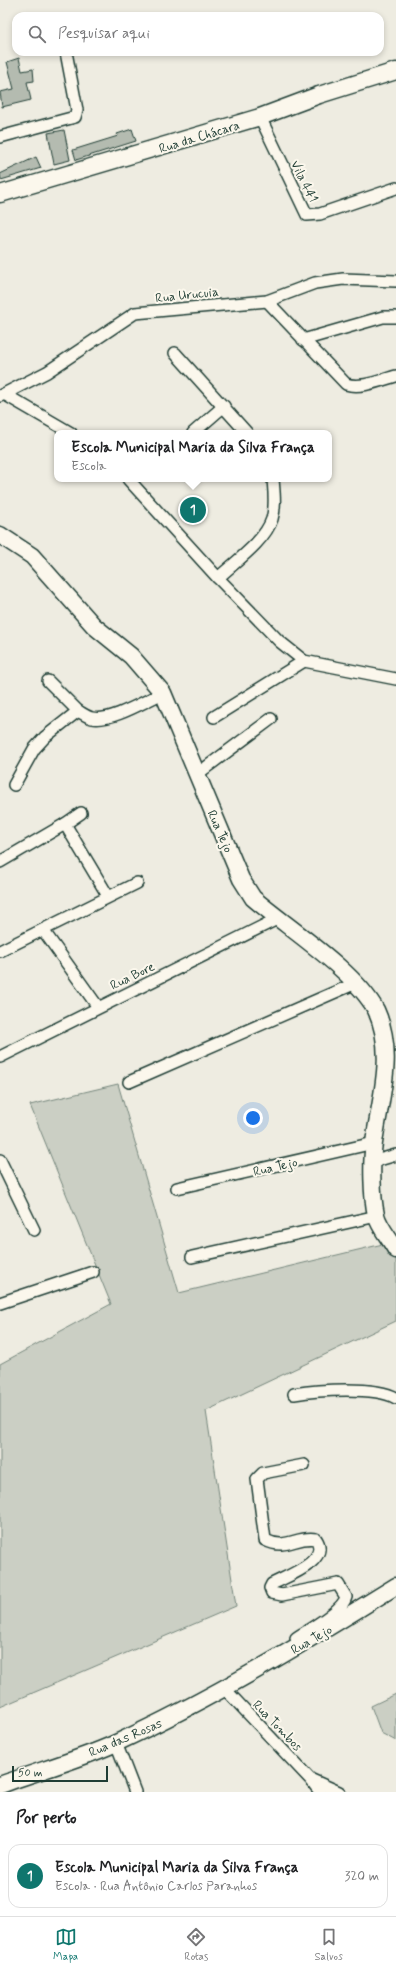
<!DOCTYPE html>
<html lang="pt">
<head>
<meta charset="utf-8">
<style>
  :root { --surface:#fff; --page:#f6f6f6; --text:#202124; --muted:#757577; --line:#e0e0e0; --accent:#0f766e }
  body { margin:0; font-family:Mynerve,sans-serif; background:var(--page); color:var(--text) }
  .scale { position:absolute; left:12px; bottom:10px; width:96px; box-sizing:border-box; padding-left:4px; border:2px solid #1f3d34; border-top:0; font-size:11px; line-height:14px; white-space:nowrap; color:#1f3d34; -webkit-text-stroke:3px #fbf7ec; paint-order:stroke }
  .you { position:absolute; left:253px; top:1118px; width:14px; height:14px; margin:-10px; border:3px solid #fff; border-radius:50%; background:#1a73e8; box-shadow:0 0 0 6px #1a73e833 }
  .badge { display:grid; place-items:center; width:26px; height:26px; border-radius:50%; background:var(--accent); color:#fff; font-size:13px; font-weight:700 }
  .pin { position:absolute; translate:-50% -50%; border:2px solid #fff; box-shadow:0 1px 4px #0006 }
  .popup { position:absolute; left:54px; top:430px; width:278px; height:52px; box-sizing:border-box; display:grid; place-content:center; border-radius:8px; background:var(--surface); filter:drop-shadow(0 1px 3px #0005); font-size:13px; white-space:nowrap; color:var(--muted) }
  .popup b { font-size:15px; color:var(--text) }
  .popup::after { content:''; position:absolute; left:50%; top:100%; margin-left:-8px; border:8px solid transparent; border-top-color:var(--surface) }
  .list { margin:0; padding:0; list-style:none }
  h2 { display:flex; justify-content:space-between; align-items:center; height:52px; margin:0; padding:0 16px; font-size:17px }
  h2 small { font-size:13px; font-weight:400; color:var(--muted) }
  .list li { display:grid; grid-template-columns:26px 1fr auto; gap:12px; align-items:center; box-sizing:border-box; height:64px; margin:0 8px 8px; padding:0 8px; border:1px solid var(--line); border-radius:12px }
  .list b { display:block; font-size:15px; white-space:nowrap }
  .list p { margin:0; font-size:13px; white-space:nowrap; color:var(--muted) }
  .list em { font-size:13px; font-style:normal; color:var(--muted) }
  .icon { flex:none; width:22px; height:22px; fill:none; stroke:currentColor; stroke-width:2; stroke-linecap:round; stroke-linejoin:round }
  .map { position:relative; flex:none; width:396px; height:1792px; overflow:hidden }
  .search { position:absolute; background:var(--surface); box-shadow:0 2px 6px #0003; left:12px; right:12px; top:12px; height:44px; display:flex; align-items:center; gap:10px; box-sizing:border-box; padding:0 14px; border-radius:12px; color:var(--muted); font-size:15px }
  .sheet { height:124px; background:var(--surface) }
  nav { display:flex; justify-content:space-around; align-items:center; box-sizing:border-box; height:56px; border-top:1px solid var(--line); background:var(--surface); font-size:11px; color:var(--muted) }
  nav a { display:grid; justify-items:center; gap:2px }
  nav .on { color:var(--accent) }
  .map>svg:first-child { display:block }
  .green { fill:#cbcfc4; stroke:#75867c }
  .building { fill:#b4bbb0; stroke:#1f3d34 }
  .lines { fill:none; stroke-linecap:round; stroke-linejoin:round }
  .street-casing { stroke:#1f3d34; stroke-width:14 }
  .secondary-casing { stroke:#1f3d34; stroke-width:19 }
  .street { stroke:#fbf7ec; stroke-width:11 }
  .secondary { stroke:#fbf7ec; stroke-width:16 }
  .labels { text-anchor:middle; stroke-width:4; stroke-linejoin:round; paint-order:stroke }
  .street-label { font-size:13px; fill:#1f3d34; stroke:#fbf7ec }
</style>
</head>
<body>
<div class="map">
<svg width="396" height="1792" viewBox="0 0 396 1792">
  <rect width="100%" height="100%" fill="#eeece1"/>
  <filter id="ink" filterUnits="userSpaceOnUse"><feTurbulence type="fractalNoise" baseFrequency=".025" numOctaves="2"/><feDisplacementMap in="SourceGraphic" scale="8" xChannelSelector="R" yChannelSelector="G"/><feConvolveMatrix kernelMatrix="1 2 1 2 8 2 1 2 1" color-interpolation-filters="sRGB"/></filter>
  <g filter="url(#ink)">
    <!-- green -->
    <g class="green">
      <polygon points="118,1084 179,1293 387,1243 396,1259 396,1321 206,1411 236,1606 0,1707 0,1364 111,1304 30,1105"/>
      <polygon points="396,1694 396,1741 381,1733 371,1706"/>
    </g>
    <!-- building -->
    <g class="building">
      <polygon points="19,58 22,71 33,69 34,81 27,82 31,100 2,107 0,92 14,89 7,62"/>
      <polygon points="132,129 136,141 76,160 73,150 118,136 117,134"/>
      <polygon points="64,130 70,160 54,164 48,133"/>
      <polygon points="36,157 41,168 1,180 0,174"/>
    </g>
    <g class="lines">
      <!-- street casing -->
      <g class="street-casing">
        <g id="street">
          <polyline points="260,117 307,215 320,214 396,188"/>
          <polyline points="0,137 75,117 77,110 66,52"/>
          <path d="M267 301 346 384C361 389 381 380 396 376"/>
          <polyline points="303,340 383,317 396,317"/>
          <polyline points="175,353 247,433"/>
          <polyline points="4,394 71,433"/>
          <polyline points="0,396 47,372 135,313 267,301 315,283 343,279 396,281"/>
          <polyline points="193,433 224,406"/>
          <polyline points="128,479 218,578 279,641 304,661 396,679"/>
          <path d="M218 578C235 562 265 541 272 519 276 506 274 492 273 479"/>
          <polyline points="48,681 78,711"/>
          <polyline points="214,717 304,661"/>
          <polyline points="196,775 271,719"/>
          <path d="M14 785 34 749 45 737 78 711C82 713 87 717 92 718 111 722 145 701 163 693"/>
          <polyline points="65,824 108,896"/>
          <polyline points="0,862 65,824 81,813"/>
          <polyline points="43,930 98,1007"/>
          <polyline points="0,951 137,883"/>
          <polyline points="0,1057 277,919"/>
          <polyline points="129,1082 356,983"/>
          <polyline points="0,1160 34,1230"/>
          <polyline points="372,1162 396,1155"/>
          <polyline points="177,1188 374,1143"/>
          <polyline points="192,1257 377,1216"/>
          <polyline points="0,1303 93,1272"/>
          <path d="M294 1394C317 1390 376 1386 396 1398"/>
          <path d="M296 1638C308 1630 343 1611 346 1597L338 1584 282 1595 272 1593 270 1588 272 1584C287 1576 331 1561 316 1539 297 1535 287 1551 265 1540L257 1479 263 1473 304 1465"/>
          <polyline points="224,1688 311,1780 320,1792"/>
          <polyline points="116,1743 135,1792"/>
          <polyline points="312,1780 339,1792"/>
        </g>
      </g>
      <!-- secondary casing -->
      <g class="secondary-casing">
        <g id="secondary">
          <polyline points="0,194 260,117 319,95 396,71"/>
          <path d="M0 535 32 556 94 626 131 656 163 693 241 879 253 898C289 929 354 970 376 1010 396 1054 380 1097 374 1143 371 1162 372 1197 376 1215 379 1227 390 1239 396 1250"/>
          <path d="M0 1785C38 1771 78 1760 114 1744 212 1699 304 1643 396 1586"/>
        </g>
      </g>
      <!-- street -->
      <use href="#street" class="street"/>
      <!-- secondary -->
      <use href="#secondary" class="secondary"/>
    </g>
  </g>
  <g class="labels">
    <!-- street labels -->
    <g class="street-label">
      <text transform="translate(199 136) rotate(-17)" y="5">Rua da Chácara</text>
      <text transform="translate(305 181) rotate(64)" y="5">Vila 441</text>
      <text transform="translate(187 294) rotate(-6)" y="5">Rua Urucuia</text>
      <text transform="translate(221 831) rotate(66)" y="5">Rua Tejo</text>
      <text transform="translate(132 975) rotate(-26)" y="5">Rua Bore</text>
      <text transform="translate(275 1166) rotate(-13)" y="5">Rua Tejo</text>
      <text transform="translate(311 1639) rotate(-30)" y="5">Rua Tejo</text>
      <text transform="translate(278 1725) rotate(46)" y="5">Rua Tombos</text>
      <text transform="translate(125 1737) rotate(-23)" y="5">Rua das Rosas</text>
    </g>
  </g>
</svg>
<div class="scale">50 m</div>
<div class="you"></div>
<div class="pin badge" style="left:193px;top:510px">1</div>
<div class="popup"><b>Escola Municipal Maria da Silva França</b>Escola</div>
<div class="search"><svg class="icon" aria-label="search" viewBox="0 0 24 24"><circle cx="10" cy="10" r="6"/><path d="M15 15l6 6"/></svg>Pesquisar aqui</div>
</div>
<section class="sheet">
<h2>Por perto<small></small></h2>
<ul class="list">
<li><span class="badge">1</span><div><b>Escola Municipal Maria da Silva França</b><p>Escola · Rua Antônio Carlos Paranhos</p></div><em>320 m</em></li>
</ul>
</section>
<nav>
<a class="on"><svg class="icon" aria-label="map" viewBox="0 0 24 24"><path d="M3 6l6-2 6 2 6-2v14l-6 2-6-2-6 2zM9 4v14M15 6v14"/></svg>Mapa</a>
<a><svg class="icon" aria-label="directions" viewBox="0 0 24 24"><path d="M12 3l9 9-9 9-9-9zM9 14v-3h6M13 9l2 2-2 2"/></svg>Rotas</a>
<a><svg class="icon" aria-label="saved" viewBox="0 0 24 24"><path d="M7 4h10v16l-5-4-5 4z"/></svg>Salvos</a>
</nav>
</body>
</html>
